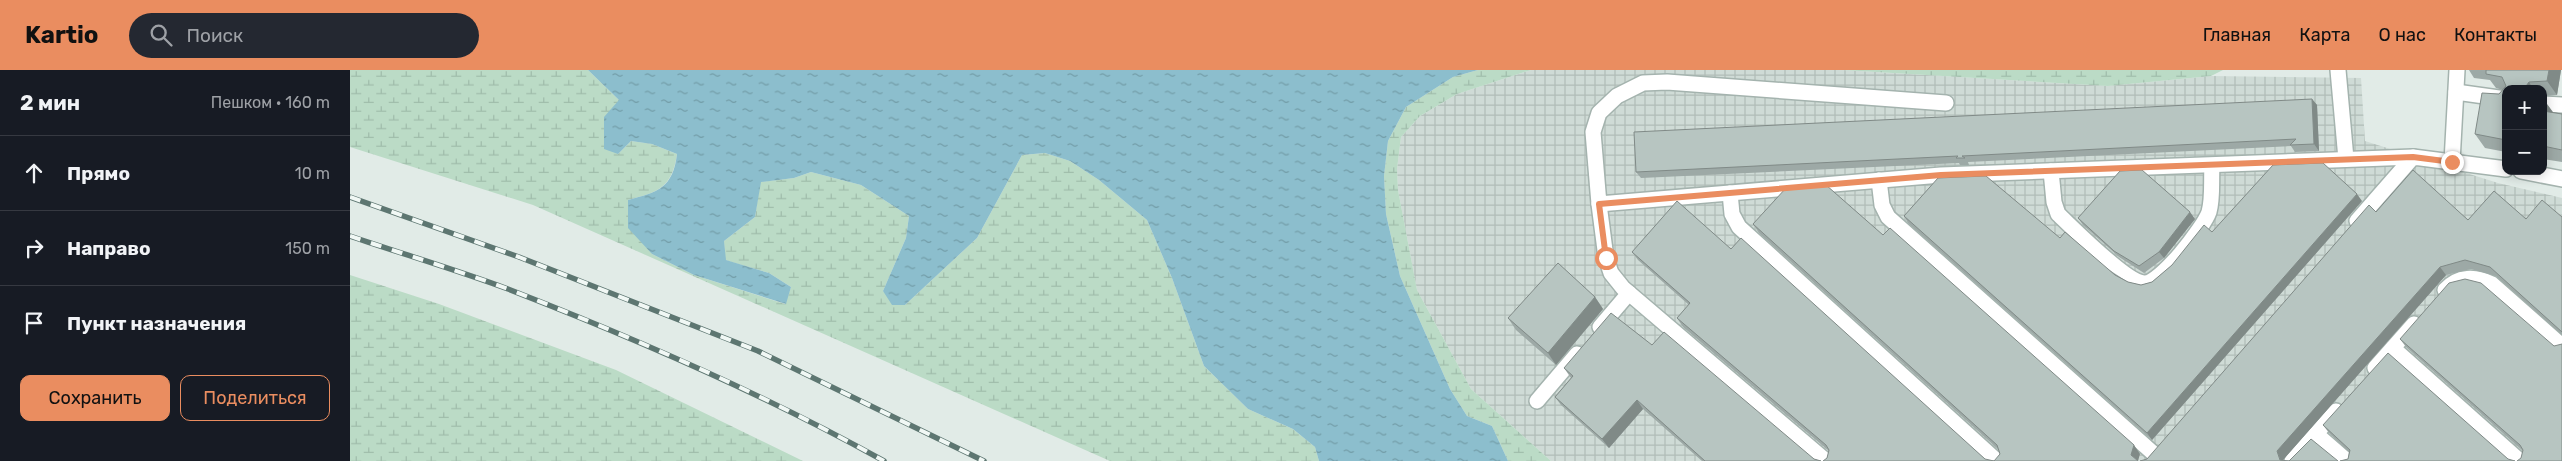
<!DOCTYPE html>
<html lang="ru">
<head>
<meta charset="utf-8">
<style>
  :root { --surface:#171b24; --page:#242831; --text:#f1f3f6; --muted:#9ea1a6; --line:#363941; --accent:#ea8d60 }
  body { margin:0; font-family:Rubik,sans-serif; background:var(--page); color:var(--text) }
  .controls { position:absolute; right:15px; top:15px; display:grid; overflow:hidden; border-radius:10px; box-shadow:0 2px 12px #0003 }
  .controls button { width:45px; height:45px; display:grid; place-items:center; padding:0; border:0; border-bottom:1px solid var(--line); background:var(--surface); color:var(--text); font:25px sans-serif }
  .stop { position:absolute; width:15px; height:15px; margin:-11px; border:4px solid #ea8d60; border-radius:50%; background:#fff }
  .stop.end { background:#ea8d60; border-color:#fff; box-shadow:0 1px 5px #0008 }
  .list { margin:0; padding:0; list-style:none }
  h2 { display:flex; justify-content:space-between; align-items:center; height:65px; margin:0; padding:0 20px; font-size:21px }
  h2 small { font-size:16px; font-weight:400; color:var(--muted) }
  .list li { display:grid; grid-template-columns:32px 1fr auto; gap:15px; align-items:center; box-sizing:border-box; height:75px; padding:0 20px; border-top:1px solid var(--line) }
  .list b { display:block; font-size:19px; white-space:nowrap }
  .list em { font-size:16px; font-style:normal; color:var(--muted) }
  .actions { display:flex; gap:10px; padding:15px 20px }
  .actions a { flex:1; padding:11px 0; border:1px solid var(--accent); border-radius:10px; text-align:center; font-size:18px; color:var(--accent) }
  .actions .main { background:var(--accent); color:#111 }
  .icon { flex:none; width:28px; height:28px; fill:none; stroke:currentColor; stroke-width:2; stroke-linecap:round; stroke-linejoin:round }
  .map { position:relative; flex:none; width:2212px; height:391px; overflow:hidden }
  header { display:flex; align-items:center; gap:30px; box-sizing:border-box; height:70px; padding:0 25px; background:var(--accent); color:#111 }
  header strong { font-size:24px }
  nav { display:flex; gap:28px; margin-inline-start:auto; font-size:18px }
  .search { width:350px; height:45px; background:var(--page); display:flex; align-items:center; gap:12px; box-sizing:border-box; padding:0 18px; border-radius:28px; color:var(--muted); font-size:19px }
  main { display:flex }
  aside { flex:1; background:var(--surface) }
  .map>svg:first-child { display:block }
  .industrial { fill:url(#industrial-grid) }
  .wetland { fill:url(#wetland-marsh) }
  .water { fill:url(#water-ripples) }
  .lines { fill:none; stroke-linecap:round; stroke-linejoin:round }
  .lane-casing { stroke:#a4b3ae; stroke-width:18 }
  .lane { stroke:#fff; stroke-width:15 }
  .rail-casing { stroke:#5d7671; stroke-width:5.5 }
  .rail { stroke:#f1f8f5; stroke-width:4; stroke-dasharray:11; stroke-linecap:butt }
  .wall { fill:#9da9a6 }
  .shaded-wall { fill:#808a87 }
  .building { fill:#b7c5c1; stroke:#808a87 }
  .route { stroke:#ea8d60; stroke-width:6 }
</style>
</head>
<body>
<header>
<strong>Kartio</strong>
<div class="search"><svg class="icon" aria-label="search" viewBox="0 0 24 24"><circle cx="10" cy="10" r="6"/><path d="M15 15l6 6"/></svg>Поиск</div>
<nav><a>Главная</a><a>Карта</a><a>О нас</a><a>Контакты</a></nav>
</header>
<main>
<aside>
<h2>2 мин<small>Пешком · 160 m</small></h2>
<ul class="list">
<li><svg class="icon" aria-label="ahead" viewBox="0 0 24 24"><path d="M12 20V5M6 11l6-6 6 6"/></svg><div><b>Прямо</b></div><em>10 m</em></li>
<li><svg class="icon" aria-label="right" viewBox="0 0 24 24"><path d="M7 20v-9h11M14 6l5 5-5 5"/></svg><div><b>Направо</b></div><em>150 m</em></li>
<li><svg class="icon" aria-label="arrive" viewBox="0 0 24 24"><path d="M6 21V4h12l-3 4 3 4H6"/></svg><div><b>Пункт назначения</b></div></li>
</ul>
<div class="actions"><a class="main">Сохранить</a><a>Поделиться</a></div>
</aside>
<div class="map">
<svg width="2212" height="391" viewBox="0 0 2212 391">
  <defs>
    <pattern id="industrial-grid" width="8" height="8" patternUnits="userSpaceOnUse" patternTransform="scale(1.25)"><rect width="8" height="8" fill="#cfdbd6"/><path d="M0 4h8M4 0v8" fill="none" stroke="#b1bdb8"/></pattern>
    <pattern id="wetland-marsh" width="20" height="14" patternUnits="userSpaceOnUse" patternTransform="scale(1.25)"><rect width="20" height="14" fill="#bbdbc6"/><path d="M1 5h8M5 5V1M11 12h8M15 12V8" fill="none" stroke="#a0bdab"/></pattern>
    <pattern id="water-ripples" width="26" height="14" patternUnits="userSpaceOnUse" patternTransform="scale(1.25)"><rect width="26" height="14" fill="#8cbecd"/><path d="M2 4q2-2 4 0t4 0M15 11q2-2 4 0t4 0" fill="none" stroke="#729ca7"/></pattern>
  </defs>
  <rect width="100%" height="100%" fill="#e1ebe7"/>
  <!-- industrial -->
  <polygon class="industrial" points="1181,0 1493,0 1758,16 1861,6 2011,8 2015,71 2148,113 2212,128 2212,391 1201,391 1121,319 1067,220 1048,120 1047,99 1051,67 1070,46 1107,24"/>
  <!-- wetland -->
  <g class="wetland">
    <path d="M0 0H238L269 30 268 84 281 71 302 74 327 84C322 118 308 122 278 130L302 184 344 205 435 234 441 217 419 203 375 190 374 171 405 147 410 112 444 108 461 102 511 115 559 146 556 168 533 221 555 235 627 168 672 85 695 83 720 91 749 110 797 150 822 208 854 296 898 339 943 359 965 377 969 391H760L183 135 0 77Z"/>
    <polygon points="1128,0 1181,0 1107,24 1070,46 1051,67 1047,99 1048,120 1067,220 1121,319 1201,391 1158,391 1142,356 1117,346 1100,319 1050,206 1036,144 1034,106 1038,71 1056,37 1103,7"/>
    <polygon points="1493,0 1873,0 1861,6 1758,16"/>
    <polygon points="0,205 89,234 266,300 453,391 0,391"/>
  </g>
  <!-- water -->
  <path class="water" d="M238 0H1128L1103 7 1056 37 1038 71 1034 106 1036 144 1050 206 1100 319 1117 346 1142 356 1158 391H969L965 377 943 359 898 339 854 296 822 208 797 150 749 110 720 91 695 83 672 85 627 168 555 235H542L533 221 556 168 559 146 511 115 461 102 444 108 411 112 405 147 374 171 376 190 419 203 441 217 436 234 344 205 302 184 278 158V130C308 122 323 118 327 84L302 74 281 71 268 84 254 79V47L269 30Z"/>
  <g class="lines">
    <!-- lane casing -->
    <g class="lane-casing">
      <g id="lane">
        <polyline points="1988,0 1996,89"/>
        <polyline points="2106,22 2156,29"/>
        <polyline points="1596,33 1317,12 1293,13 1267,26 1249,43 1243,62 1249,134 1591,105 2063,87"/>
        <polyline points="2193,34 2212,35"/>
        <polyline points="2102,92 2107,0"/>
        <path d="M1701 101 1704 132 1708 144C1724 159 1776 212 1794 213 1810 214 1854 157 1859 142 1863 128 1861 110 1862 96"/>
        <polyline points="2171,101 2212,109"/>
        <polyline points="1529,110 1532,135 1538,147 1803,383"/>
        <polyline points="1380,123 1382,144 1389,157 1647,391"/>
        <polyline points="1249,134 1256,188 1261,203 1273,218 1476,391"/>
        <polyline points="2007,151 2063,87 2156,99"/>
        <path d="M2095 220C2108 205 2126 206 2142 214L2212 276"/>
        <polyline points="1250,257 1279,223"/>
        <polyline points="2043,278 2170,391"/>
        <polyline points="2025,298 2064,254"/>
        <polyline points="1187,331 1227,284"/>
        <polyline points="1966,364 1997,391"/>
        <polyline points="1942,391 1986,341"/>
      </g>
    </g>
    <!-- lane -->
    <use href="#lane" class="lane"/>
    <!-- rail casing -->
    <g class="rail-casing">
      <g id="rail">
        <polyline points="0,127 169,187 408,281 634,391"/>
        <path d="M0 166C53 184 107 200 158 219 287 269 414 324 534 391"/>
      </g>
    </g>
    <!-- rail -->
    <use href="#rail" class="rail"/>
  </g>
  <!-- wall -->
  <g class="wall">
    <polygon points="2119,0 2211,0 2207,25 2193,26 2193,19 2156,19 2156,82 2135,78 2125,64 2153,20 2146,18 2140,10 2124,8"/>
    <polygon points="1962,29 1967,35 1969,81 1945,82 1941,76 1618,92 1619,95 1610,95 1609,93 1291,108 1286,102"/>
    <polygon points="2193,30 2194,30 2203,42 2212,44 2212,92 2193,89"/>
    <polygon points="2012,131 1802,370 1558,153 1554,146 1710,168 1778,212 1791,215 1802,212 1862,162"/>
    <polygon points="2026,142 2118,150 2212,147 2212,265 2146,206 2121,199 2096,205 1933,390 1797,389"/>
    <polygon points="1728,148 1845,149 1814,188 1794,203 1769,187 1733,155"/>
    <polygon points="1403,154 1533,165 1790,384 1650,384 1649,380 1409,163"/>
    <polygon points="1381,179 1635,389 1477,388 1479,381 1333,257 1327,248 1339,235 1288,190 1282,182"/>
    <polygon points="1245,227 1253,239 1206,295 1166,260 1158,248"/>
    <polygon points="2050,269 2204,276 2171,388 2173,381 2056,277"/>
    <polygon points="1302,275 1464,389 1471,391 1352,391 1293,339 1259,378 1211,335 1205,327 1221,308 1214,298"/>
    <polygon points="1973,355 2158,389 1998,389 1999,382 1979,363"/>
  </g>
  <!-- shaded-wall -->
  <g class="shaded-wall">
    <polygon points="2199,0 2211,0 2207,25 2197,11"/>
    <polygon points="2179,12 2183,19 2174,19"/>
    <polygon points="1962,29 1967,35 1969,81 1964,74"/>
    <polygon points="2194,30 2204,44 2193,41"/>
    <polygon points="2007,124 2012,131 1802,370 1797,363"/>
    <polygon points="1840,142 1845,149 1814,188 1809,182"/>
    <polygon points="2090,197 2096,205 1933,390 1933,391 1931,391 1927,381"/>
    <polygon points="1245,227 1253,239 1206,295 1198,283"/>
    <polygon points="1287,330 1293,339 1259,378 1252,369"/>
    <polygon points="1784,375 1790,384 1788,391 1781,385"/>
  </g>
  <!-- building -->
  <g class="building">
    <polygon points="2136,0 2199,0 2197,11 2179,12 2174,19 2156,19 2156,70 2125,64 2132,23 2149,24 2156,16 2152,7 2136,4"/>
    <polygon points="1962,29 1964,74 1940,75 1946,69 1612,86 1615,88 1606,88 1608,86 1286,102 1284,62"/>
    <polygon points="2193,41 2212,44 2212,80 2193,76"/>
    <polygon points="1973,93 2007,124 1797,363 1554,146 1588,108 1636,106 1710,168 1715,162 1765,205 1778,212 1791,215 1802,212 1822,195 1854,155 1862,162 1923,95"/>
    <polygon points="1792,100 1840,142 1809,182 1789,196 1764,181 1728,148 1770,101"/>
    <polygon points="2063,100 2118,150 2144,121 2176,149 2192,130 2212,147 2212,262 2140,197 2115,190 2090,197 1927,381 1930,390 1939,391 1790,391 1797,389 2019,135 2026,142"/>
    <polygon points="1476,115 1533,165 1540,158 1784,375 1781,385 1788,391 1644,391 1650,384 1647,375 1403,154 1436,118"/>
    <polygon points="1327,131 1381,179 1391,168 1635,389 1644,391 1473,391 1477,388 1479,380 1476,375 1327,248 1340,233 1282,182"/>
    <polygon points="1208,193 1245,227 1198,283 1158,248"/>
    <polygon points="2115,209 2131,213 2204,276 2212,274 2212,391 2167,391 2171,388 2173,380 2170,375 2050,269 2099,213"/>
    <polygon points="1261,243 1302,275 1314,262 1464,389 1471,391 1355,391 1287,330 1252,369 1205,327 1223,306 1214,298"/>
    <polygon points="2038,283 2158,389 2165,391 1990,391 1998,389 2000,380 1973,355"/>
    <polygon points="1961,369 1988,391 1939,391"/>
  </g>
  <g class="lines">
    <!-- route -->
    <polyline class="route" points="1256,188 1249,134 1591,105 2063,87 2102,92"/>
  </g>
</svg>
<div class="controls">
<button>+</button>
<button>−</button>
</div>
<div class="stop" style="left:1256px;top:188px"></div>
<div class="stop end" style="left:2102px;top:92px"></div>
</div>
</main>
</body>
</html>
